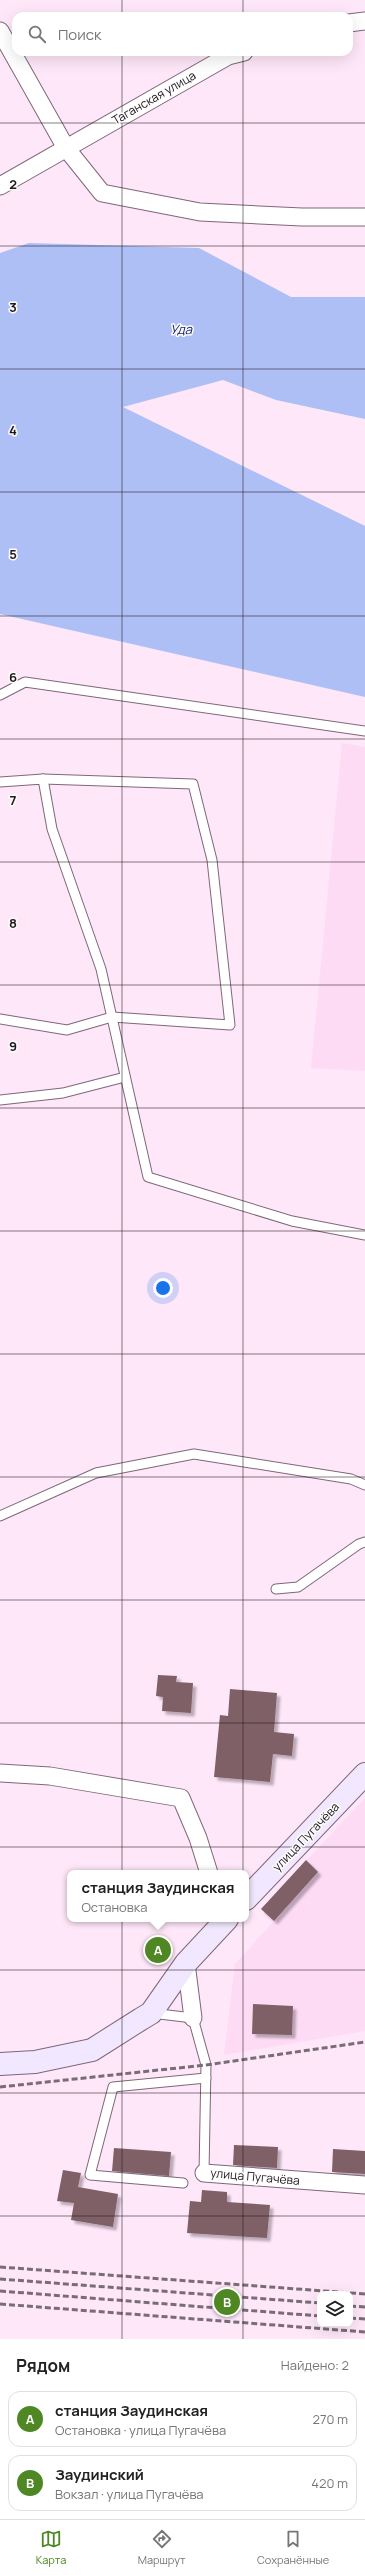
<!DOCTYPE html>
<html lang="ru">
<head>
<meta charset="utf-8">
<style>
  :root { --surface:#fff; --page:#f2f2f2; --text:#222; --muted:#767676; --line:#e0e0e0; --accent:#4e8723 }
  body { margin:0; font-family:Manrope,sans-serif; background:var(--page); color:var(--text) }
  .controls { position:absolute; right:12px; bottom:12px; display:grid; overflow:hidden; border-radius:8px; box-shadow:0 4px 16px #0002 }
  .controls button { width:36px; height:36px; display:grid; place-items:center; padding:0; border:0; border-bottom:1px solid var(--line); background:var(--surface); color:var(--text); font:20px sans-serif }
  .you { position:absolute; left:163px; top:1288px; width:14px; height:14px; margin:-10px; border:3px solid #fff; border-radius:50%; background:#1a73e8; box-shadow:0 0 0 6px #1a73e833 }
  .badge { display:grid; place-items:center; width:26px; height:26px; border-radius:50%; background:var(--accent); color:#fff; font-size:13px; font-weight:700 }
  .pin { position:absolute; translate:-50% -50%; border:2px solid #fff; box-shadow:0 1px 4px #0006 }
  .popup { position:absolute; left:67px; top:1870px; width:182px; height:52px; box-sizing:border-box; display:grid; place-content:center; border-radius:8px; background:var(--surface); filter:drop-shadow(0 1px 3px #0005); font-size:13px; white-space:nowrap; color:var(--muted) }
  .popup b { font-size:15px; color:var(--text) }
  .popup::after { content:''; position:absolute; left:50%; top:100%; margin-left:-8px; border:8px solid transparent; border-top-color:var(--surface) }
  .list { margin:0; padding:0; list-style:none }
  h2 { display:flex; justify-content:space-between; align-items:center; height:52px; margin:0; padding:0 16px; font-size:17px }
  h2 small { font-size:13px; font-weight:400; color:var(--muted) }
  .list li { display:grid; grid-template-columns:26px 1fr auto; gap:12px; align-items:center; box-sizing:border-box; height:56px; margin:0 8px 8px; padding:0 8px; border:1px solid var(--line); border-radius:12px }
  .list b { display:block; font-size:15px; white-space:nowrap }
  .list p { margin:0; font-size:13px; white-space:nowrap; color:var(--muted) }
  .list em { font-size:13px; font-style:normal; color:var(--muted) }
  .icon { flex:none; width:22px; height:22px; fill:none; stroke:currentColor; stroke-width:2; stroke-linecap:round; stroke-linejoin:round }
  .map { position:relative; flex:none; width:365px; height:2339px; overflow:hidden }
  .search { position:absolute; background:var(--surface); box-shadow:0 4px 16px #0002; left:12px; right:12px; top:12px; height:44px; display:flex; align-items:center; gap:10px; box-sizing:border-box; padding:0 14px; border-radius:12px; color:var(--muted); font-size:15px }
  .sheet { height:180px; background:var(--surface) }
  nav { display:flex; justify-content:space-around; align-items:center; box-sizing:border-box; height:56px; border-top:1px solid var(--line); background:var(--surface); font-size:11px; color:var(--muted) }
  nav a { display:grid; justify-items:center; gap:2px }
  nav .on { color:var(--accent) }
  .map>svg:first-child { display:block }
  .built { fill:#fedbf5 }
  .water { fill:#adbff4 }
  .building { fill:#7f6066; filter:url(#shadow) }
  .lines { fill:none; stroke-linecap:round; stroke-linejoin:round }
  .lane-casing { stroke:#7f6779; stroke-width:11 }
  .street-casing { stroke:#7f6779; stroke-width:19 }
  .secondary-casing { stroke:#7f6779; stroke-width:24 }
  .lane { stroke:#fff; stroke-width:9 }
  .street { stroke:#fff; stroke-width:17 }
  .secondary { stroke:#f1e7fe; stroke-width:22 }
  .rail { stroke:#7a6c77; stroke-width:3; stroke-dasharray:6 3; stroke-linecap:butt }
  .grid { fill:none; stroke:#20171e; stroke-width:1; stroke-opacity:0.55 }
  .labels { text-anchor:middle; stroke-width:3; stroke-linejoin:round; paint-order:stroke }
  .street-label { font-size:12px; fill:#20171e; stroke:#fcfcfc }
  .water-label { font-size:13px; font-style:italic; fill:#18226c; stroke:#fcfcfc }
  .grid-label { font-size:13px; text-anchor:middle; font-weight:bold; fill:#20171e; stroke:#fcfcfc; stroke-width:3; stroke-linejoin:round; paint-order:stroke }
</style>
</head>
<body>
<div class="map">
<svg width="365" height="2339" viewBox="0 0 365 2339">
  <defs>
    <filter id="shadow"><feDropShadow dx="3.5" dy="3.5" stdDeviation="1" flood-color="#0004"/></filter>
  </defs>
  <rect width="100%" height="100%" fill="#fee7f8"/>
  <!-- built -->
  <g class="built">
    <polygon points="342,743 365,747 365,1071 311,1068"/>
    <polygon points="365,1798 365,2031 224,2055 235,1964 274,1921 261,1909"/>
  </g>
  <!-- water -->
  <polygon class="water" points="29,243 199,248 291,297 365,297 365,419 276,400 223,380 123,407 365,526 365,697 0,614 0,253"/>
  <!-- building -->
  <g class="building">
    <polygon points="158,1675 177,1676 176,1682 193,1683 191,1713 162,1711 163,1697 156,1696"/>
    <polygon points="230,1689 277,1693 274,1732 294,1734 292,1756 273,1754 270,1782 214,1777 220,1715 228,1716"/>
    <polygon points="306,1860 318,1872 274,1921 261,1909"/>
    <polygon points="253,2004 293,2006 292,2035 252,2034"/>
    <polygon points="234,2145 278,2147 277,2168 233,2165"/>
    <polygon points="114,2148 171,2152 169,2176 112,2171"/>
    <polygon points="333,2149 365,2151 365,2174 332,2172"/>
    <polygon points="63,2170 81,2173 78,2187 118,2194 113,2227 71,2220 74,2203 57,2201"/>
    <polygon points="202,2190 227,2192 227,2202 270,2205 267,2238 187,2233 190,2201 201,2202"/>
  </g>
  <g class="lines">
    <!-- lane casing -->
    <g class="lane-casing">
      <g id="lane">
        <polyline points="0,695 25,682 365,731"/>
        <polyline points="0,782 43,779 52,829 101,969 148,1177 292,1221 365,1235"/>
        <polyline points="0,1019 67,1030 112,1017 230,1025 212,860 193,784 43,779"/>
        <polyline points="0,1100 63,1093 125,1077"/>
        <polyline points="0,1516 96,1473 194,1454 351,1479 365,1485"/>
        <polyline points="276,1589 298,1587 359,1544 365,1542"/>
        <polyline points="151,2013 193,2018 206,2065 204,2173"/>
        <polyline points="183,2183 90,2175 113,2087 206,2078"/>
      </g>
    </g>
    <!-- street casing -->
    <g class="street-casing">
      <g id="street">
        <polyline points="349,23 365,21"/>
        <polyline points="0,31 66,148 102,193 200,212 302,217 365,217"/>
        <polyline points="0,186 228,56 244,52"/>
        <polyline points="0,1773 50,1776 181,1798 198,1838 209,1873"/>
        <polyline points="186,1963 193,2018"/>
        <polyline points="204,2173 365,2185"/>
      </g>
    </g>
    <!-- secondary casing -->
    <g class="secondary-casing">
      <g id="secondary">
        <polyline points="246,1899 365,1774"/>
        <polyline points="0,2064 35,2062 92,2050 141,2019 151,2013 186,1963 227,1919"/>
      </g>
    </g>
    <!-- lane -->
    <use href="#lane" class="lane"/>
    <!-- street -->
    <use href="#street" class="street"/>
    <!-- secondary -->
    <use href="#secondary" class="secondary"/>
    <!-- rail -->
    <g class="rail">
      <polyline points="0,2087 206,2065 365,2042"/>
      <polyline points="0,2267 365,2294"/>
      <polyline points="0,2279 320,2303"/>
      <polyline points="0,2291 320,2316"/>
      <polyline points="0,2304 365,2332"/>
      <polyline points="350,2306 365,2307"/>
      <polyline points="350,2318 365,2319"/>
    </g>
  </g>
  <!-- grid -->
  <path class="grid" d="M122 0V16M243 0V16M122 52V2339M243 52V2339M0 123H365M0 246H365M0 369H365M0 492H365M0 616H365M0 739H365M0 862H365M0 985H365M0 1108H365M0 1231H365M0 1354H365M0 1477H365M0 1600H365M0 1723H365M0 1847H365M0 1970H365M0 2093H365M0 2216H365"/>
  <g class="labels">
    <!-- street labels -->
    <g class="street-label">
      <text transform="translate(154 98) rotate(-30)" y="4">Таганская улица</text>
      <text transform="translate(306 1837) rotate(-46)" y="4">улица Пугачёва</text>
      <text transform="translate(255 2177) rotate(5)" y="4">улица Пугачёва</text>
    </g>
    <!-- water labels -->
    <g class="water-label">
      <text x="181" y="334">Уда</text>
    </g>
  </g>
  <g class="grid-label">
    <text x="13" y="189">2</text>
    <text x="13" y="312">3</text>
    <text x="13" y="435">4</text>
    <text x="13" y="559">5</text>
    <text x="13" y="682">6</text>
    <text x="13" y="805">7</text>
    <text x="13" y="928">8</text>
    <text x="13" y="1051">9</text>
  </g>
</svg>
<div class="controls">
<button><svg class="icon" aria-label="layers" viewBox="0 0 24 24"><path d="M12 4l9 5-9 5-9-5zM3 14l9 5 9-5"/></svg></button>
</div>
<div class="you"></div>
<div class="pin badge" style="left:158px;top:1950px">A</div>
<div class="popup"><b>станция Заудинская</b>Остановка</div>
<div class="pin badge" style="left:227px;top:2302px">B</div>
<div class="search"><svg class="icon" aria-label="search" viewBox="0 0 24 24"><circle cx="10" cy="10" r="6"/><path d="M15 15l6 6"/></svg>Поиск</div>
</div>
<section class="sheet">
<h2>Рядом<small>Найдено: 2</small></h2>
<ul class="list">
<li><span class="badge">A</span><div><b>станция Заудинская</b><p>Остановка · улица Пугачёва</p></div><em>270 m</em></li>
<li><span class="badge">B</span><div><b>Заудинский</b><p>Вокзал · улица Пугачёва</p></div><em>420 m</em></li>
</ul>
</section>
<nav>
<a class="on"><svg class="icon" aria-label="map" viewBox="0 0 24 24"><path d="M3 6l6-2 6 2 6-2v14l-6 2-6-2-6 2zM9 4v14M15 6v14"/></svg>Карта</a>
<a><svg class="icon" aria-label="directions" viewBox="0 0 24 24"><path d="M12 3l9 9-9 9-9-9zM9 14v-3h6M13 9l2 2-2 2"/></svg>Маршрут</a>
<a><svg class="icon" aria-label="saved" viewBox="0 0 24 24"><path d="M7 4h10v16l-5-4-5 4z"/></svg>Сохранённые</a>
</nav>
</body>
</html>
